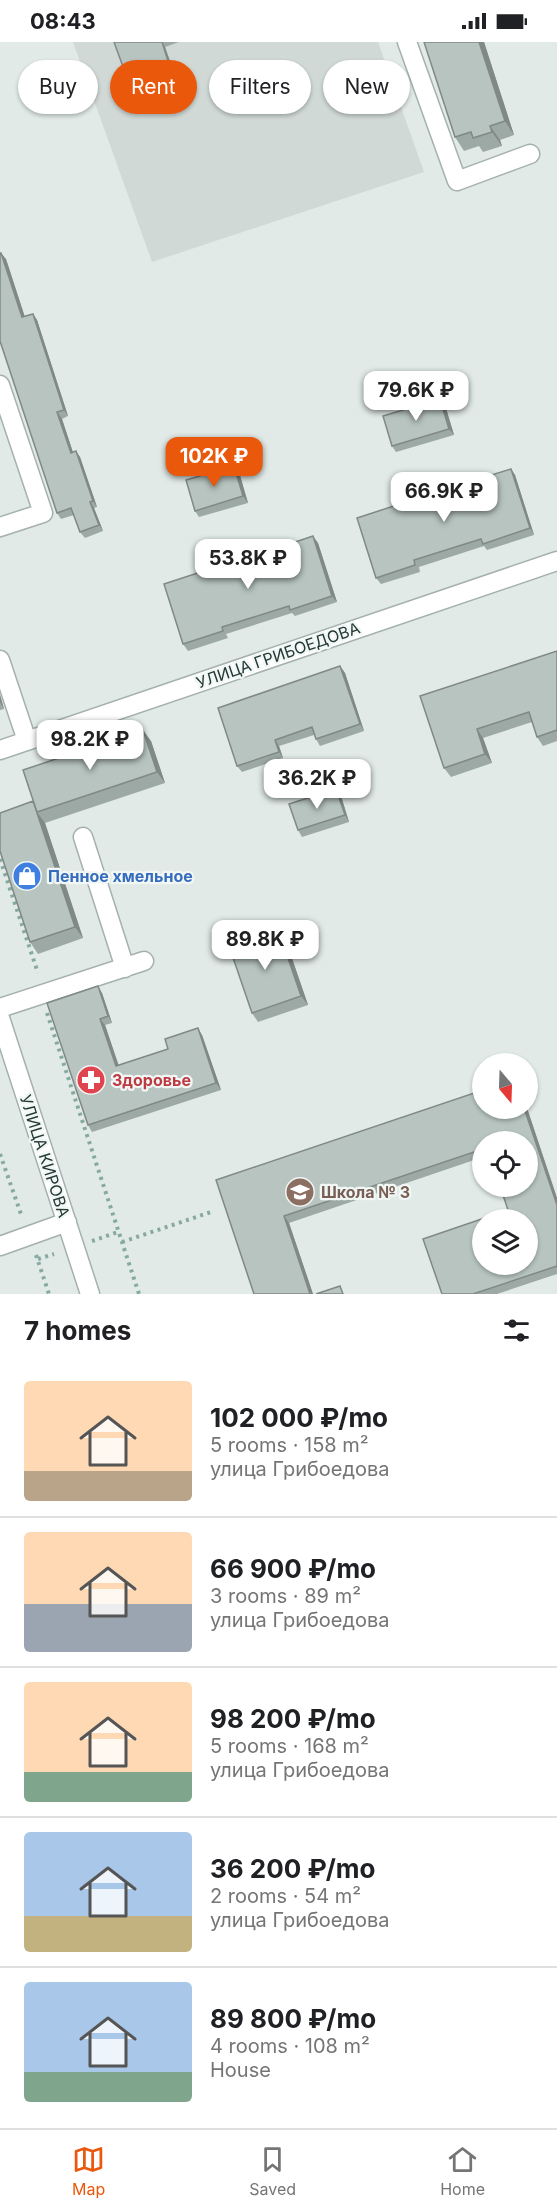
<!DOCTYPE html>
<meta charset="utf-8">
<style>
:root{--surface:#fff;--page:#f2f2f2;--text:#202124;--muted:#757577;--line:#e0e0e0;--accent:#ea580c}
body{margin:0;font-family:Inter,sans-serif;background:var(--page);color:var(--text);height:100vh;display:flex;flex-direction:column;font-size:22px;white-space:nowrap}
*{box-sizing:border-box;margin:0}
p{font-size:20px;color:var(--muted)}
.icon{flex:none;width:33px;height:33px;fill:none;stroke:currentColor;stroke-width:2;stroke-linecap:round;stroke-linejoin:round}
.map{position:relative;height:1252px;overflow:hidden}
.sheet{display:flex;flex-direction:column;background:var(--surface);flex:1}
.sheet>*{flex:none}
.guide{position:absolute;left:18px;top:18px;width:522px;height:54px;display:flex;gap:12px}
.needle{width:39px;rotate:161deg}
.buttons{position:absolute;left:472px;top:1011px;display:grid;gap:12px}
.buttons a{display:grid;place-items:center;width:66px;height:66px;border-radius:50%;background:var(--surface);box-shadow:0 2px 4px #0004;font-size:30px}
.price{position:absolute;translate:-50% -51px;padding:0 14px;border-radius:12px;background:#fff;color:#222;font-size:20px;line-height:39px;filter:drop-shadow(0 2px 3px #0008)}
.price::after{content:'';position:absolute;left:50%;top:36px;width:18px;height:14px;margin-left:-9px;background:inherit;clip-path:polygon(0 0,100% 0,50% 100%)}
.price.current{background:var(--accent);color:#fff}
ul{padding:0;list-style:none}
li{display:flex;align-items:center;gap:18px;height:150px;padding:0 24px}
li+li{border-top:2px solid var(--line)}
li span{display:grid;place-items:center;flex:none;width:168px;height:120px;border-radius:6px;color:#555}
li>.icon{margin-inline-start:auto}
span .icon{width:72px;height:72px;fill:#fffc;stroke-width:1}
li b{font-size:26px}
h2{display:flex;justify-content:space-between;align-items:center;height:72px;padding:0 24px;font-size:26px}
.pill{padding:0 21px;border-radius:27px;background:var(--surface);box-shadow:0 2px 4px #0004;font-size:21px;line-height:54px}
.pill.current{background:var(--accent);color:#fff}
.status{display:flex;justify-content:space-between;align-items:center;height:42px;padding:0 30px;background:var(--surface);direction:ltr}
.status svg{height:16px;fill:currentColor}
.tab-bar{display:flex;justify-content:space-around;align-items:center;height:84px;border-top:2px solid var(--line);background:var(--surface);font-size:16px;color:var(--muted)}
.tab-bar a{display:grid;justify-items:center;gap:3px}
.tab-bar .current{color:var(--accent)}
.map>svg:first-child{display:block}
.built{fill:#d0d9d6}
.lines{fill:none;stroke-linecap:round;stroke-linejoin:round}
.minor-casing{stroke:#a5b1ae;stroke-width:21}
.path{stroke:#86aaa2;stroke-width:4;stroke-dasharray:3 4.5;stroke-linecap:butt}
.minor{stroke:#fff;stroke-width:18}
.wall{fill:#9da9a5}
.shaded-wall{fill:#808986}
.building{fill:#b7c4c0;stroke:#808986;stroke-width:1.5;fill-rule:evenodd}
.labels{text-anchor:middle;stroke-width:4.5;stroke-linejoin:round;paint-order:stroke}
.street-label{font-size:16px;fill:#243835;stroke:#f1f7f5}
.shop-label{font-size:16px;font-weight:bold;fill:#366cbe;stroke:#f1f7f5;text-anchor:start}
.health-label{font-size:16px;font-weight:bold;fill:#be3a42;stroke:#f1f7f5;text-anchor:start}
.education-label{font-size:16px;font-weight:bold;fill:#785e54;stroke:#f1f7f5;text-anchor:start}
</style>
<div class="status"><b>08:43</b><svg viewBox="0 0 49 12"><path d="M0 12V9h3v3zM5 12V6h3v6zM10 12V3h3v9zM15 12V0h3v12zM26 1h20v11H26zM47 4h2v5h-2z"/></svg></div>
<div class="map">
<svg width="557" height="1252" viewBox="0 0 557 1252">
<rect width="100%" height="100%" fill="#e1eae7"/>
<path class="built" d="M 73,0 L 378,0 L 424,130 L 152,220 Z"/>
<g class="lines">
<g class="minor-casing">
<path id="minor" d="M 407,0 L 457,139 L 530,112
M 0,343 L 43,471 L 0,485
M 0,618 L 27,699
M 0,708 L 557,519
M 83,795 L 125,926
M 0,966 L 144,919
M 0,976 L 90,1252
M 0,1204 L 67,1180"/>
</g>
<path class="path" d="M 0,817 L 38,931
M 47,971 L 139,1252
M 0,1112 L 22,1175
M 92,1199 L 118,1190
M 122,1200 L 211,1170
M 36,1213 L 49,1252
M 38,1217 L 54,1212"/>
<use href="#minor" class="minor"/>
</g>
<path class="wall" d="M 114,0 L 179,0 L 165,5 L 172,25 L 130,39 L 126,33 Z
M 424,0 L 484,0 L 514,93 L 500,98 L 502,104 L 483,110 L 479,104 L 464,109 L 455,95 Z
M 6,217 L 25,275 L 33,272 L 37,278 L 68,374 L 62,377 L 73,410 L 80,415 L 97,465 L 94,466 L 103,489 L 85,496 L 80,490 L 74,473 L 61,477 L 57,471 Z
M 440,357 L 445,363 L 454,393 L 396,410 L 392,404 Z
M 234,424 L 239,430 L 248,461 L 199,475 L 195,469 Z
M 511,427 L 515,433 L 534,493 L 487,508 L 484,504 L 419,525 L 420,530 L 381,542 L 376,536 L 455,451 Z
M 318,501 L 337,560 L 295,574 L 292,571 L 226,592 L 228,596 L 188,609 L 183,602 L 213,526 L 217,532 Z
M 557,609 L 557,699 L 543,704 L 537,695 L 532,680 L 483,696 L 492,721 L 451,735 L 444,726 L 420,654 Z
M 340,624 L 345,631 L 364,689 L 320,704 L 316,697 L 314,693 L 279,704 L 283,716 L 242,730 L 237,724 Z
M 0,653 L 4,667 L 0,668 Z
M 151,699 L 165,741 L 45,781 L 83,896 L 38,912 L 30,900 L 33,759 Z
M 341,754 L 349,780 L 302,795 L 298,788 Z
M 278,887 L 285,896 L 308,963 L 258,980 L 252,971 Z
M 102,951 L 112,981 L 105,983 L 118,1023 L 168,1007 L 202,993 L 221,1048 L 92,1090 L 88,1083 Z
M 483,1066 L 527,1066 L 557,1156 L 557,1232 L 497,1252 L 442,1252 L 508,1168 L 528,1144 L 483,1100 L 483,1115 L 289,1181 L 313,1252 L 254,1252 L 216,1138 Z"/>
<path class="shaded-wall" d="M 162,0 L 165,5 L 172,25 L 168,19 Z
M 479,0 L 484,0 L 514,93 L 505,79 Z
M 490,84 L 500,98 L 502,104 L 492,90 Z
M 1,211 L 6,217 L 27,282 L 22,275 Z
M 33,272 L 37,278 L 68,374 L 64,368 Z
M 440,357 L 445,363 L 454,393 L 449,387 Z
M 57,370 L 62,377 L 75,417 L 71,411 Z
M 76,409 L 80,415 L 97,465 L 93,459 Z
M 234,424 L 239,430 L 248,461 L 243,454 Z
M 511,427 L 515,433 L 534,493 L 530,486 Z
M 90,460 L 94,466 L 103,489 L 99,483 Z
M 313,494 L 318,501 L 337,560 L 332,554 Z
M 340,624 L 345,631 L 364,689 L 360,682 Z
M 0,653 L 4,667 L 0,660 Z
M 477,687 L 483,696 L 492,721 L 485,712 Z
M 143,688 L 151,699 L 165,741 L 157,730 Z
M 275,698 L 279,704 L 283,716 L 279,710 Z
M 336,747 L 341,754 L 349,780 L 345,773 Z
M 37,770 L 45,781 L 83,896 L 75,885 Z
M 278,887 L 285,896 L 308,963 L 301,954 Z
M 98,944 L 102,951 L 112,981 L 108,974 Z
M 100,977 L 105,983 L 121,1030 L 116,1024 Z
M 198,986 L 202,993 L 221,1048 L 216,1041 Z
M 524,1066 L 527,1066 L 557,1156 L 557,1163 Z
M 284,1174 L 289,1181 L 313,1252 L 310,1252 Z"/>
<path class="building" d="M 114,0 L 162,0 L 168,19 L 126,33 Z
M 424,0 L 479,0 L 505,79 L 490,84 L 492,90 L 473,96 L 471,90 L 455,95 Z
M 0,211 L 1,211 L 22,275 L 33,272 L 64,368 L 57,370 L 71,411 L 76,409 L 93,459 L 90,460 L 99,483 L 80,490 L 71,466 L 57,471 L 0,299 Z
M 440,357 L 449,387 L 392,404 L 383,374 Z
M 234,424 L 243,454 L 195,469 L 186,438 Z
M 511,427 L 530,486 L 483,502 L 481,497 L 414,518 L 415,523 L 376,536 L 357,476 L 406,460 L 408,466 L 455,451 L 453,445 Z
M 313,494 L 332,554 L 290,568 L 289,564 L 222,585 L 223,589 L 183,602 L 164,542 L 213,526 L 215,533 L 262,518 L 260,512 Z
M 557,609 L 557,688 L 537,695 L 529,670 L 477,687 L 485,712 L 444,726 L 420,654 Z
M 340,624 L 360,682 L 316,697 L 312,685 L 275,698 L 279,710 L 237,724 L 218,666 Z
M 143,688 L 157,730 L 37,770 L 23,728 Z
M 336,747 L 345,773 L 298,788 L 289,762 Z
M 33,759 L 75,885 L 30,900 L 0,809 L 0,771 Z
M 278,887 L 301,954 L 252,971 L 229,904 Z
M 98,944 L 108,974 L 100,977 L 116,1024 L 168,1007 L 165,997 L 198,986 L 216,1041 L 88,1083 L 47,961 Z
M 483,1048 L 483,1066 L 524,1066 L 557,1163 L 557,1224 L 473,1252 L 442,1252 L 423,1197 L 508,1168 L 500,1144 L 528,1144 L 528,1100 L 483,1100 L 483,1107 L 284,1174 L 310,1252 L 254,1252 L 216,1138 ZM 483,1178 L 528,1178 L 528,1222 L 483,1222 Z
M 340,1244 L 343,1252 L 316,1252 Z"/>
<defs>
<g id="shop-disc" transform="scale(1.5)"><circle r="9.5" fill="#3f7fe0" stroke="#f1f7f5"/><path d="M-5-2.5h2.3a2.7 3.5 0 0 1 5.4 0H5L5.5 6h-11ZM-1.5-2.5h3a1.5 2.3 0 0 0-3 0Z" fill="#fff"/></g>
<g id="pharmacy-disc" transform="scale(1.5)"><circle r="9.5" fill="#e0444e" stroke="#f1f7f5"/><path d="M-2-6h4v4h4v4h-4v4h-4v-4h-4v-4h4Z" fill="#fff"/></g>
<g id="school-disc" transform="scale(1.5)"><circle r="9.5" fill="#8d6e63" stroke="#f1f7f5"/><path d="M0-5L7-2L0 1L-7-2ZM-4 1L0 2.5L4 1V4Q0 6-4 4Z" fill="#fff"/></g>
</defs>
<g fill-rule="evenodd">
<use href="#shop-disc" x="27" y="834"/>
<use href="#pharmacy-disc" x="91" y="1038"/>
<use href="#school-disc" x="300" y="1150"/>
</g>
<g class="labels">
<g class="street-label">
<text transform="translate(278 613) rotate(-19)" y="6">УЛИЦА ГРИБОЕДОВА</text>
<text transform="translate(45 1114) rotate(72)" y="6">УЛИЦА КИРОВА</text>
</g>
<g class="shop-label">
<text x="48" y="840">Пенное хмельное</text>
</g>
<g class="health-label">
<text x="112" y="1044">Здоровье</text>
</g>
<g class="education-label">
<text x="321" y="1156">Школа № 3</text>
</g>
</g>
</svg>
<div class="buttons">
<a><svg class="needle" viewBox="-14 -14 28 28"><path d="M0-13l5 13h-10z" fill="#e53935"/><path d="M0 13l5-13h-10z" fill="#757577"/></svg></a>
<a><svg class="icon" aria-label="locate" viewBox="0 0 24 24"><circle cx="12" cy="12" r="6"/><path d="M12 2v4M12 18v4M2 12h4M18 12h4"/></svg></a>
<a><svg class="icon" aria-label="layers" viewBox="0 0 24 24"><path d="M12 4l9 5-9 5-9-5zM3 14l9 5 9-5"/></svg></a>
</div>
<b class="price" style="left:416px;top:380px">79.6K ₽</b>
<b class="price current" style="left:214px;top:446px">102K ₽</b>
<b class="price" style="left:444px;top:481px">66.9K ₽</b>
<b class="price" style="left:248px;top:548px">53.8K ₽</b>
<b class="price" style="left:90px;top:729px">98.2K ₽</b>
<b class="price" style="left:317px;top:768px">36.2K ₽</b>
<b class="price" style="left:265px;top:929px">89.8K ₽</b>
<div class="guide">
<a class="pill">Buy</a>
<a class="pill current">Rent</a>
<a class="pill">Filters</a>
<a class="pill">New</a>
</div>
</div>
<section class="sheet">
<h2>7 homes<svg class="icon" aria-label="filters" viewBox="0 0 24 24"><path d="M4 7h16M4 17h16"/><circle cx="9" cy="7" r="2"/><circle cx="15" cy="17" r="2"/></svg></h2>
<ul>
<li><span style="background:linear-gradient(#ffd9b3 75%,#b9a48a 0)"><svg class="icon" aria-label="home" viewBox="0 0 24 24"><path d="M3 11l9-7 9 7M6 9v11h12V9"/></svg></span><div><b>102 000 ₽/mo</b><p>5 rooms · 158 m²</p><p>улица Грибоедова</p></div></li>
<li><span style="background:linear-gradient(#ffd9b3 60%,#9aa5b1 0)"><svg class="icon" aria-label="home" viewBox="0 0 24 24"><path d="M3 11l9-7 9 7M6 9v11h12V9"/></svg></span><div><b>66 900 ₽/mo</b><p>3 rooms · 89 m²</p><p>улица Грибоедова</p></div></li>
<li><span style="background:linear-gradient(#ffd9b3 75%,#7fa58c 0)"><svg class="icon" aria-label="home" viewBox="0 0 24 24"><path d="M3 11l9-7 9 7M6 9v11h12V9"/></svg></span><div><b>98 200 ₽/mo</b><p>5 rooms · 168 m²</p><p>улица Грибоедова</p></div></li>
<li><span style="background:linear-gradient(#a9c7e8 70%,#c2b280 0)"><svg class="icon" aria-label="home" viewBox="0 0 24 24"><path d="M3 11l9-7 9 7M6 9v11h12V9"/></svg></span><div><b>36 200 ₽/mo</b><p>2 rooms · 54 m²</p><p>улица Грибоедова</p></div></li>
<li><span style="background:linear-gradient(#a9c7e8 75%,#7fa58c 0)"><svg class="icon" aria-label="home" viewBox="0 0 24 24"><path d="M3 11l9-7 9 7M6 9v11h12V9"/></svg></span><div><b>89 800 ₽/mo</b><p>4 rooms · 108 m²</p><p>House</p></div></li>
</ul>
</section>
<nav class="tab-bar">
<a class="current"><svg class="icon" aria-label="map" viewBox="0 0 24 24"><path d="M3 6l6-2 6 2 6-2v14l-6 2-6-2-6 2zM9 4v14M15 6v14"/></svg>Map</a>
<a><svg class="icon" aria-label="saved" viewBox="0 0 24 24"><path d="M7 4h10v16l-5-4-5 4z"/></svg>Saved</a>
<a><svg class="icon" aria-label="home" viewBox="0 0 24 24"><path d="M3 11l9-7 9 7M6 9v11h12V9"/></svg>Home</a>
</nav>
